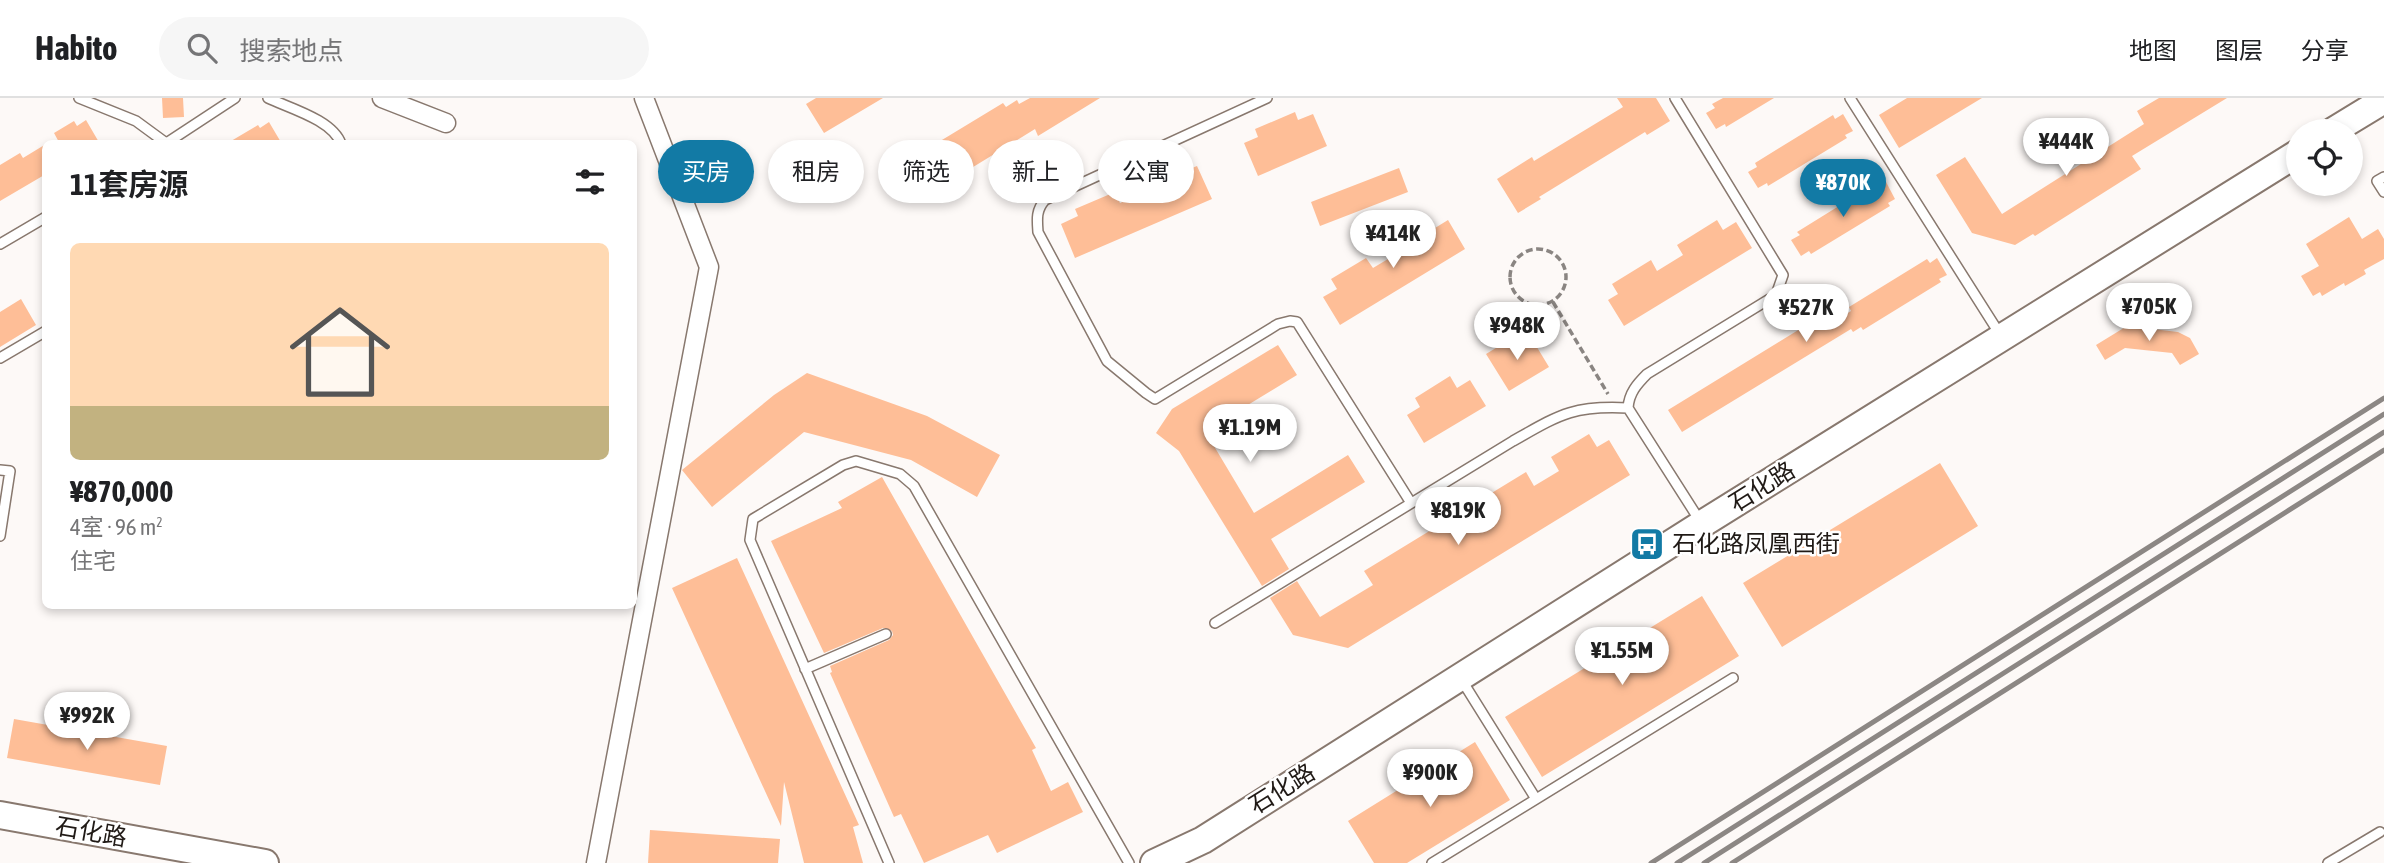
<!DOCTYPE html>
<html lang="zh">
<meta charset="utf-8">
<style>
:root{--surface:#fff;--page:#f6f6f6;--text:#202124;--muted:#757577;--line:#e0e0e0;--accent:#127aa5}
body{margin:0;font-family:"Asap Condensed","Noto Sans SC",sans-serif;background:var(--page);color:var(--text);height:100vh;display:flex;flex-direction:column;font-size:26px;white-space:nowrap}
*{box-sizing:border-box;margin:0}
p{font-size:23px;color:var(--muted)}
.icon{flex:none;width:38px;height:38px;fill:none;stroke:currentColor;stroke-width:2;stroke-linecap:round;stroke-linejoin:round}
.map{position:relative;flex:1;overflow:hidden}
.details{position:absolute;left:42px;top:42px;width:595px;height:469px;display:flex;flex-direction:column;background:var(--surface);border-radius:10px;box-shadow:0 4px 10px #0003}
.details>*{flex:none}
.guide{position:absolute;left:658px;top:42px;width:665px;height:63px;display:flex;gap:14px}
.tools{position:absolute;left:2286px;top:21px;display:grid;gap:14px}
.tools a{display:grid;place-items:center;width:77px;height:77px;border-radius:50%;background:var(--surface);box-shadow:0 4px 10px #0003;font-size:35px}
.price{position:absolute;translate:-50% -60px;padding:0 16px;border-radius:24px;background:#fff;color:#222;font-size:23px;line-height:46px;filter:drop-shadow(0 2px 4px #0008)}
.price::after{content:'';position:absolute;left:50%;top:42px;width:21px;height:16px;margin-left:-10px;background:inherit;clip-path:polygon(0 0,100% 0,50% 100%)}
.price.on{background:var(--accent);color:#fff}
ul{padding:0;list-style:none}
li{display:grid;align-content:center;gap:14px;height:371px;padding:0 28px}
li+li{border-top:2px solid var(--line)}
li span{display:grid;place-items:center;height:217px;border-radius:10px;color:#555}
li>.icon{margin-inline-start:auto}
span .icon{width:126px;height:126px;fill:#fffc;stroke-width:1}
li b{font-size:30px}
h2{display:flex;justify-content:space-between;align-items:center;height:84px;padding:0 28px;font-size:30px}
.pill{padding:0 24px;border-radius:32px;background:var(--surface);box-shadow:0 4px 10px #0003;font-size:24px;line-height:63px}
.pill.on{background:var(--accent);color:#fff}
header{display:flex;align-items:center;gap:42px;box-sizing:border-box;height:98px;padding:0 35px;background:var(--surface);border-bottom:2px solid var(--line)}
header strong{font-size:33px}
nav{display:flex;gap:38px;margin-inline-start:auto;font-size:24px}
.search{width:490px;height:63px;background:var(--page);display:flex;align-items:center;gap:18px;box-sizing:border-box;padding:0 24px;border-radius:38px;color:var(--muted);font-size:26px}
.map>svg:first-child{display:block}
.building{fill:#febe97}
.lines{fill:none;stroke-linecap:round;stroke-linejoin:round}
.lane-casing{stroke:#88786e;stroke-width:12}
.street-casing{stroke:#88786e;stroke-width:21}
.secondary-casing{stroke:#88786e;stroke-width:30}
.path{stroke:#8a8582;stroke-width:3.5;stroke-dasharray:7 3.5;stroke-linecap:butt}
.lane{stroke:#fff;stroke-width:9}
.street{stroke:#fff;stroke-width:18}
.secondary{stroke:#fff;stroke-width:26}
.rail{stroke:#8c8784;stroke-width:5}
.labels{text-anchor:middle;stroke-width:5;stroke-linejoin:round;paint-order:stroke}
.street-label{font-size:24px;fill:#201a16;stroke:#fff}
.poi-label{font-size:24px;fill:#201a16;stroke:#fff;text-anchor:start}
</style>
<header>
<strong>Habito</strong>
<div class="search"><svg class="icon" aria-label="search" viewBox="0 0 24 24"><circle cx="10" cy="10" r="6"/><path d="M15 15l6 6"/></svg>搜索地点</div>
<nav><a>地图</a><a>图层</a><a>分享</a></nav>
</header>
<div class="map">
<svg width="2384" height="765" viewBox="0 0 2384 765">
<rect width="100%" height="100%" fill="#fdf9f7"/>
<path class="building" d="M 162,0 L 183,0 L 184,19 L 163,20 Z
M 816,0 L 883,0 L 824,35 L 806,6 Z
M 1030,0 L 1100,0 L 1038,38 L 1035,31 L 947,85 L 929,55 L 939,49 L 937,45 L 1003,5 L 1006,9 L 1017,2 L 1019,6 Z
M 1617,0 L 1656,0 L 1670,23 L 1647,37 L 1645,34 L 1539,99 L 1541,101 L 1518,115 L 1497,81 L 1532,59 L 1534,63 L 1623,9 Z
M 1723,0 L 1774,0 L 1726,29 L 1725,26 L 1716,31 L 1706,15 L 1715,10 L 1712,6 Z
M 1907,0 L 1982,0 L 1899,50 L 1879,17 Z
M 2159,0 L 2227,0 L 2132,58 L 2141,71 L 2035,138 L 2033,136 L 2015,147 L 1972,135 L 1936,77 L 1965,59 L 2002,116 L 2144,26 L 2137,13 Z
M 1295,14 L 1298,22 L 1313,16 L 1327,48 L 1258,78 L 1244,45 L 1258,39 L 1255,31 Z
M 1843,16 L 1853,33 L 1845,37 L 1847,40 L 1768,88 L 1767,85 L 1758,90 L 1748,74 L 1757,69 L 1755,65 L 1833,17 L 1835,21 Z
M 86,22 L 100,46 L 60,46 L 54,35 L 74,23 L 77,28 Z
M 269,24 L 282,46 L 226,46 L 258,27 L 260,30 Z
M 46,46 L 46,76 L 0,103 L 0,67 L 20,55 L 23,60 Z
M 1184,64 L 1187,72 L 1197,68 L 1212,101 L 1075,160 L 1061,126 L 1078,118 L 1075,111 L 1115,94 L 1120,105 L 1148,93 L 1143,81 Z
M 1399,70 L 1408,94 L 1320,128 L 1311,104 Z
M 1886,84 L 1895,101 L 1888,105 L 1890,108 L 1811,156 L 1809,153 L 1801,158 L 1791,142 L 1800,137 L 1797,134 L 1876,85 L 1878,89 Z
M 2349,119 L 2362,141 L 2378,131 L 2384,141 L 2384,161 L 2364,172 L 2366,176 L 2345,188 L 2344,185 L 2322,198 L 2320,194 L 2313,198 L 2301,178 L 2319,168 L 2306,146 Z
M 1430,121 L 1435,130 L 1448,122 L 1465,151 L 1340,227 L 1323,199 L 1337,191 L 1331,181 L 1366,160 L 1373,170 L 1403,152 L 1397,141 Z
M 1717,122 L 1723,132 L 1736,124 L 1752,150 L 1624,228 L 1608,202 L 1618,196 L 1612,186 L 1651,162 L 1657,173 L 1683,157 L 1677,147 Z
M 1937,160 L 1947,177 L 1939,181 L 1941,184 L 1863,232 L 1861,229 L 1853,234 L 1851,231 L 1682,334 L 1668,312 L 1813,223 L 1819,232 L 1851,213 L 1849,209 L 1927,161 L 1930,165 Z
M 21,201 L 36,227 L 0,249 L 0,214 Z
M 2127,228 L 2178,234 L 2190,240 L 2199,256 L 2180,267 L 2172,255 L 2125,250 L 2105,262 L 2096,247 Z
M 1514,239 L 1519,248 L 1532,241 L 1549,269 L 1509,293 L 1486,256 Z
M 1278,247 L 1297,277 L 1205,333 L 1254,415 L 1348,357 L 1365,384 L 1271,441 L 1289,471 L 1262,488 L 1179,353 L 1156,335 L 1172,311 Z
M 807,275 L 927,318 L 1000,357 L 977,399 L 911,362 L 804,334 L 712,409 L 682,372 L 774,297 Z
M 1450,278 L 1457,290 L 1470,282 L 1486,308 L 1424,345 L 1407,317 L 1420,309 L 1415,300 Z
M 1589,336 L 1597,349 L 1609,342 L 1630,377 L 1348,550 L 1293,537 L 1270,500 L 1297,483 L 1320,519 L 1373,487 L 1364,473 L 1526,374 L 1534,388 L 1559,373 L 1551,359 Z
M 1940,365 L 1978,428 L 1782,549 L 1743,485 Z
M 882,379 L 1036,650 L 1032,652 L 1051,693 L 1068,684 L 1083,714 L 997,755 L 988,737 L 924,765 L 901,716 L 894,719 L 830,575 L 832,574 L 830,568 L 889,542 L 893,537 L 892,533 L 883,530 L 824,555 L 771,443 L 842,410 L 838,404 Z
M 737,460 L 859,727 L 853,729 L 863,765 L 804,765 L 784,684 L 781,728 L 672,490 Z
M 1702,498 L 1739,558 L 1542,679 L 1505,619 Z
M 14,621 L 167,648 L 160,687 L 7,660 Z
M 1475,644 L 1510,702 L 1407,765 L 1374,765 L 1348,723 Z
M 650,732 L 780,741 L 778,765 L 648,765 Z"/>
<g class="lines">
<g class="lane-casing">
<path id="lane" d="M 79,0 L 136,23 L 166,45
M 268,0 C 289,10 333,22 341,46
M 1267,0 L 1045,102 C 1036,112 1037,121 1038,134 L 1107,263 L 1146,295 L 1155,301 L 1278,226 L 1290,223 L 1297,224 L 1411,405
M 1675,0 L 1783,177 L 1776,197 L 1647,276 C 1637,286 1629,295 1628,310 L 1700,423
M 1850,0 L 2001,238
M 165,46 L 235,0
M 2384,79 L 2377,83 L 2384,94
M 0,146 L 46,119
M 0,260 L 46,233
M 0,372 L 10,373 L 0,438
M 1215,525 L 1513,343 C 1559,317 1573,307 1628,310
M 805,571 L 886,536
M 1461,581 L 1536,701
M 889,765 L 750,442 L 753,421 L 843,367 L 856,363 L 900,376 L 914,388 L 1129,765
M 1432,765 L 1733,580
M 2328,765 L 2380,734"/>
</g>
<g class="street-casing">
<path id="street" d="M 382,0 L 446,25
M 596,765 L 709,169 L 644,0"/>
</g>
<g class="secondary-casing">
<path id="secondary" d="M 2333,33 L 2384,2
M 0,717 L 265,765
M 1154,765 L 1203,742 L 1702,426 L 2298,55"/>
</g>
<path class="path" d="M1510 179a28 28 0 1 1 56 0a28 28 0 1 1-56 0Z
M 1553,204 L 1608,296"/>
<use href="#lane" class="lane"/>
<use href="#street" class="street"/>
<use href="#secondary" class="secondary"/>
<path class="rail" d="M 1651,765 L 2384,300
M 1677,765 L 2384,316
M 1704,765 L 2384,334
M 1732,765 L 2384,352"/>
</g>
<defs>
<g id="bus-square" transform="scale(1.75)"><rect x="-9" y="-9" width="18" height="18" rx="4" fill="#127aa5" stroke="#fff"/><path d="M-5-6H5V4H4V6H2V4H-2V6H-4V4H-5ZM-3.5-4V0h7V-4ZM-3.5 1.2v1.5H-2V1.2ZM2 1.2v1.5H3.5V1.2Z" fill="#fff"/></g>
</defs>
<g fill-rule="evenodd">
<use href="#bus-square" x="1647" y="446"/>
</g>
<g class="labels">
<g class="street-label">
<text transform="translate(1762 389) rotate(-32)" y="8">石化路</text>
<text transform="translate(1282 691) rotate(-32)" y="8">石化路</text>
<text transform="translate(91 734) rotate(10)" y="8">石化路</text>
</g>
<g class="poi-label">
<text x="1672" y="454">石化路凤凰西街</text>
</g>
</g>
</svg>
<div class="tools">
<a><svg class="icon" aria-label="locate" viewBox="0 0 24 24"><circle cx="12" cy="12" r="6"/><path d="M12 2v4M12 18v4M2 12h4M18 12h4"/></svg></a>
</div>
<b class="price" style="left:2066px;top:80px">¥444K</b>
<b class="price on" style="left:1843px;top:121px">¥870K</b>
<b class="price" style="left:1393px;top:172px">¥414K</b>
<b class="price" style="left:2149px;top:245px">¥705K</b>
<b class="price" style="left:1806px;top:246px">¥527K</b>
<b class="price" style="left:1517px;top:264px">¥948K</b>
<b class="price" style="left:1250px;top:366px">¥1.19M</b>
<b class="price" style="left:1458px;top:449px">¥819K</b>
<b class="price" style="left:1622px;top:589px">¥1.55M</b>
<b class="price" style="left:87px;top:654px">¥992K</b>
<b class="price" style="left:1430px;top:711px">¥900K</b>
<div class="guide">
<a class="pill on">买房</a>
<a class="pill">租房</a>
<a class="pill">筛选</a>
<a class="pill">新上</a>
<a class="pill">公寓</a>
</div>
<section class="details">
<h2>11套房源<svg class="icon" aria-label="filters" viewBox="0 0 24 24"><path d="M4 7h16M4 17h16"/><circle cx="9" cy="7" r="2"/><circle cx="15" cy="17" r="2"/></svg></h2>
<ul>
<li><span style="background:linear-gradient(#ffd9b3 75%,#c2b280 0)"><svg class="icon" aria-label="home" viewBox="0 0 24 24"><path d="M3 11l9-7 9 7M6 9v11h12V9"/></svg></span><div><b>¥870,000</b><p>4室 · 96 m²</p><p>住宅</p></div></li>
</ul>
</section>
</div>
